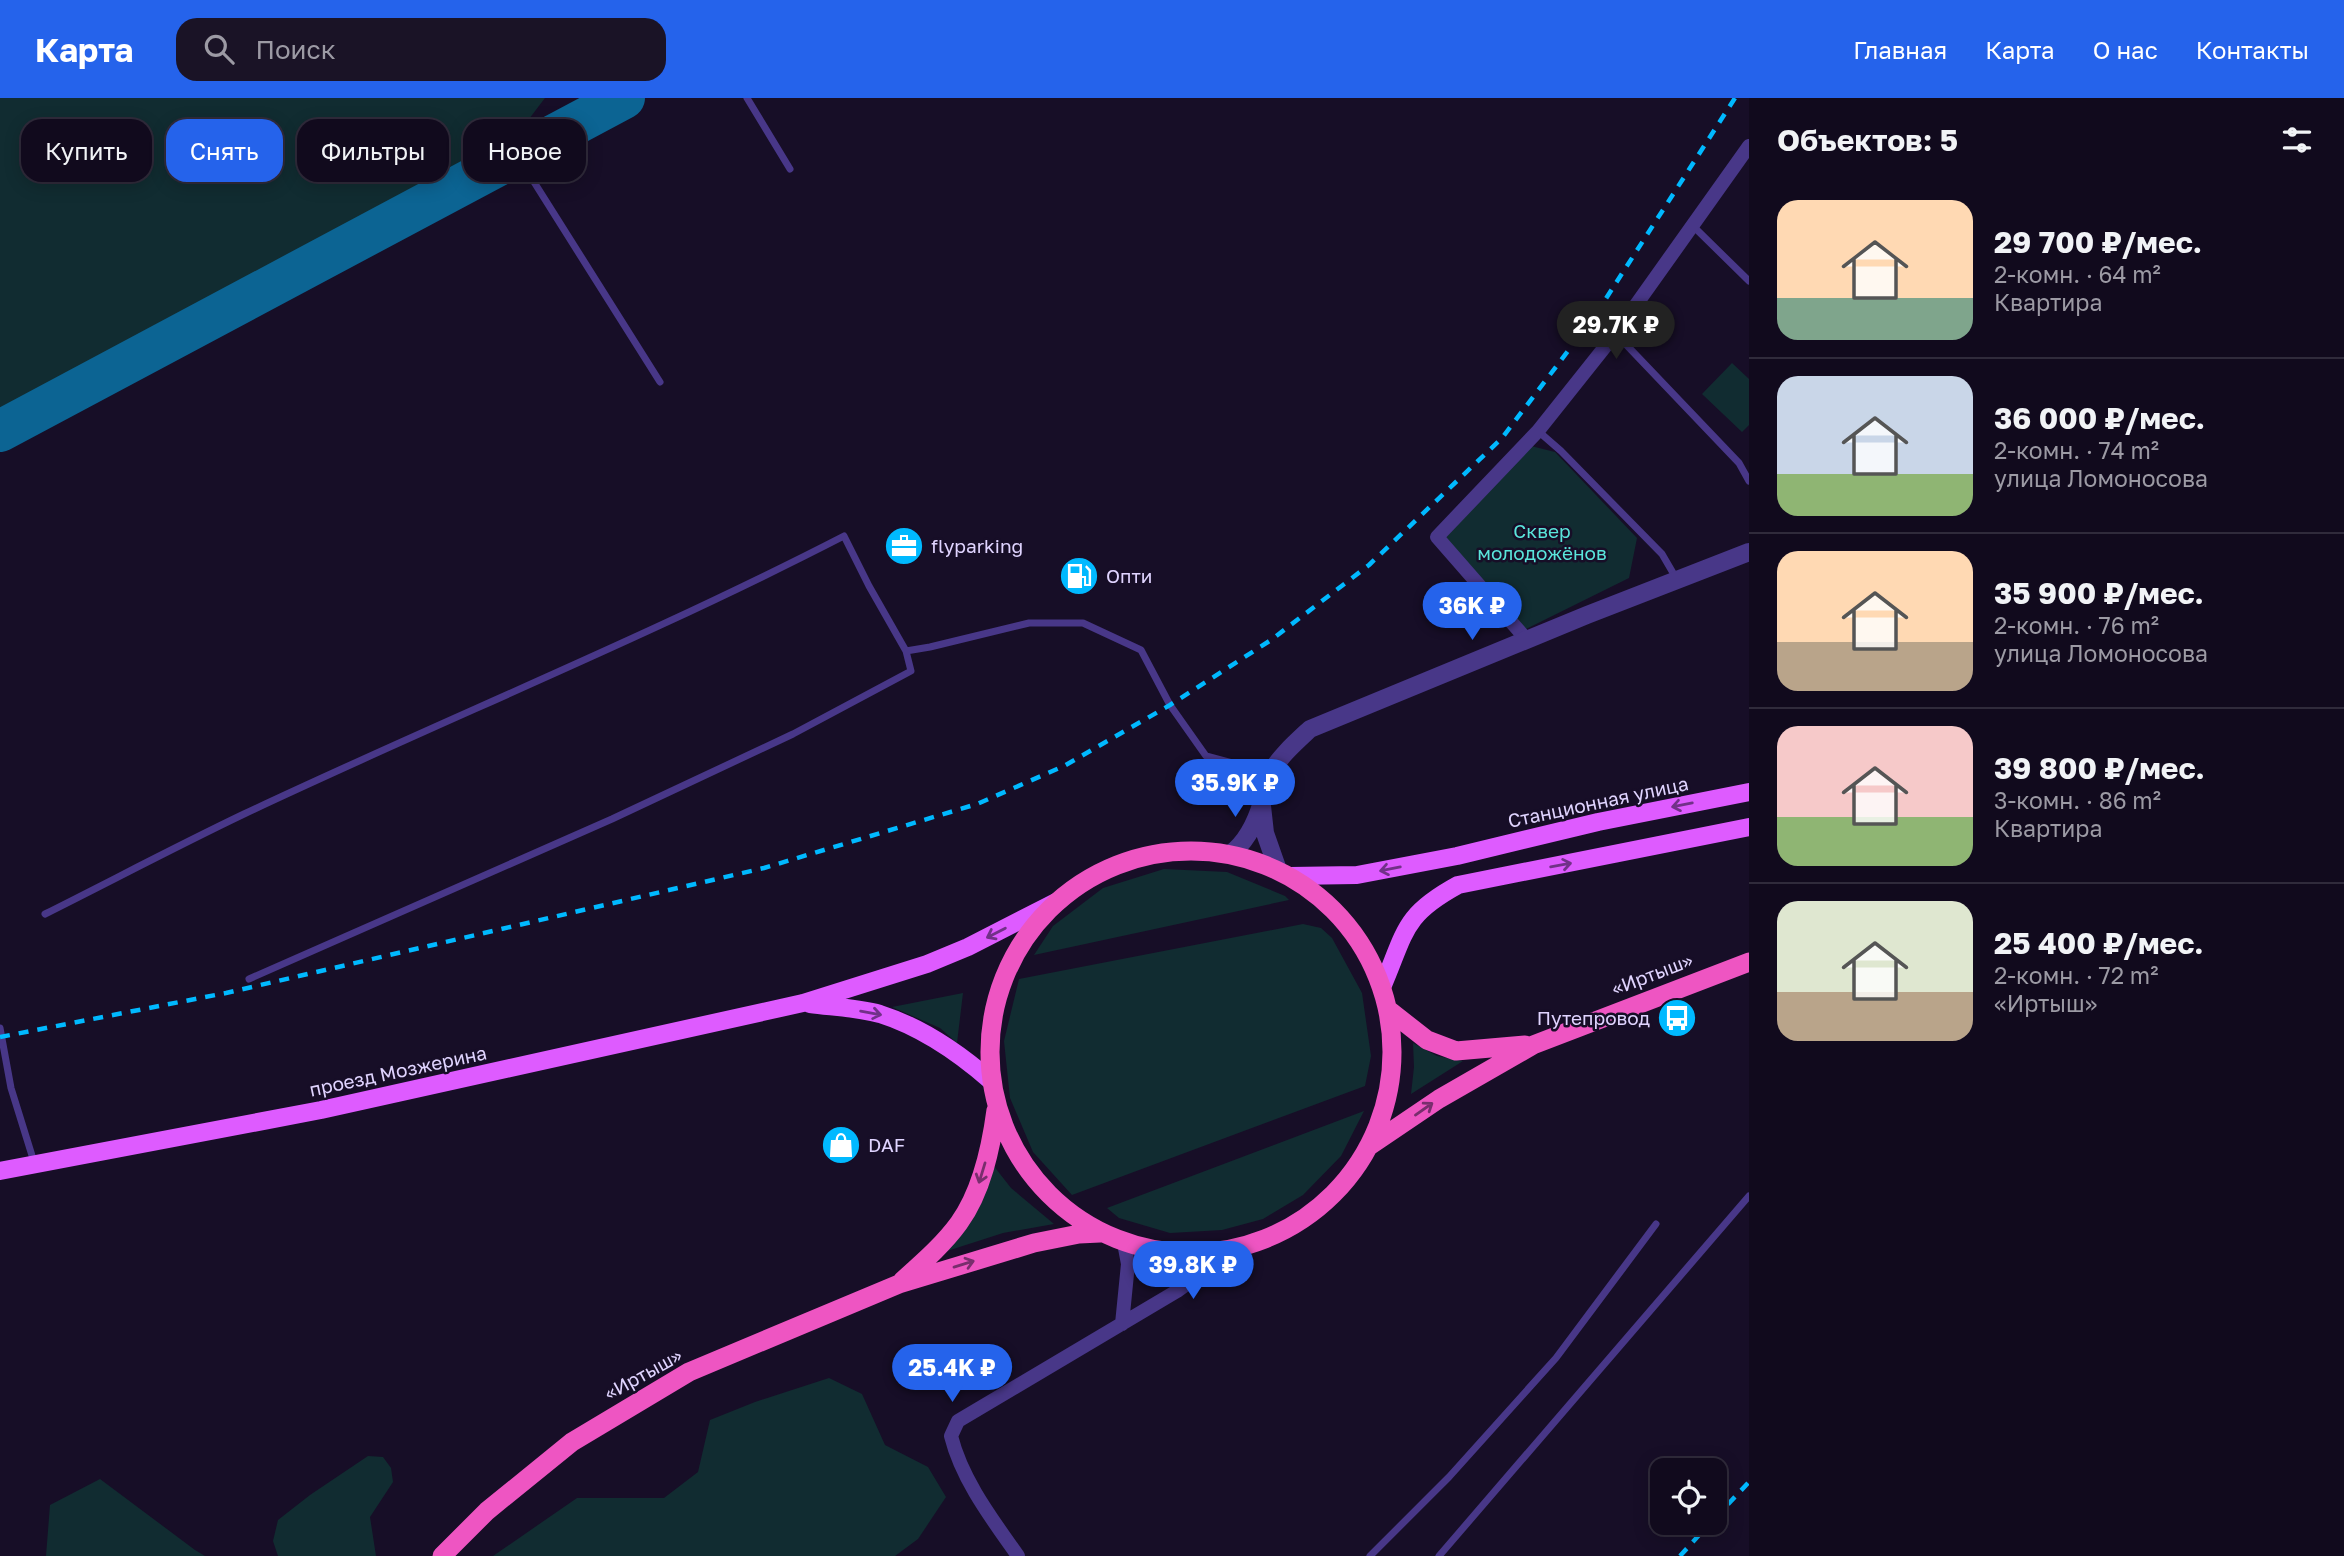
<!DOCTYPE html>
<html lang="ru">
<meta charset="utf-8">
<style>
:root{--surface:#110a1d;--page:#1a1326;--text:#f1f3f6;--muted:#9c9aa4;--line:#302b3b;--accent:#2563eb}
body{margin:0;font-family:"Golos Text",sans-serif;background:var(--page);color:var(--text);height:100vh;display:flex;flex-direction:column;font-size:26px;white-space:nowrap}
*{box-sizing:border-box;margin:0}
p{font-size:23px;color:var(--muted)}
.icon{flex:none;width:38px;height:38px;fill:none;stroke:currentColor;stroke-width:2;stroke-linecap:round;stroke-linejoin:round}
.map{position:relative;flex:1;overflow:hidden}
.panel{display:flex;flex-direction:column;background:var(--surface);width:595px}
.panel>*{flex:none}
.hud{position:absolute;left:21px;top:21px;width:665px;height:63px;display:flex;gap:14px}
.fabs{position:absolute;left:1650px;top:1360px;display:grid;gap:14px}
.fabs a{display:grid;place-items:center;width:77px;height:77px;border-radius:14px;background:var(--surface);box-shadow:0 4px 18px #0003,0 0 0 2px var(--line);font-size:35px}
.price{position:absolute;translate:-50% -60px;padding:0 16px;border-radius:24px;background:var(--accent);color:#fff;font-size:23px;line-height:46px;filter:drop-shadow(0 2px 4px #0008)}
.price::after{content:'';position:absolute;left:50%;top:42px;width:21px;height:16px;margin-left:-10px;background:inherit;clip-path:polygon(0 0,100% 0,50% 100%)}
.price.on{background:#222;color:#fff}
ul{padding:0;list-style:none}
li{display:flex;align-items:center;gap:21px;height:175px;padding:0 28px}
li+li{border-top:2px solid var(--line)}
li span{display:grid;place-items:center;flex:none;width:196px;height:140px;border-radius:21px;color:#555}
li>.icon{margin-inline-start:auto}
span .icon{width:84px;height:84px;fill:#fffc;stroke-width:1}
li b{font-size:30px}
h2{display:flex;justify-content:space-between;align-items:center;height:84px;padding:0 28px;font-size:30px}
.pill{padding:0 24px;border-radius:21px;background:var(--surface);box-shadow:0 4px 18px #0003,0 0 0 2px var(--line);font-size:24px;line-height:63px}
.pill.on{background:var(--accent);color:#fff}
header{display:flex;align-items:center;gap:42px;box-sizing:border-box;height:98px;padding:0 35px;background:var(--accent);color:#fff}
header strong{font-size:33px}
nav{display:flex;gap:38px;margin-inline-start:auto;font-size:24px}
.search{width:490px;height:63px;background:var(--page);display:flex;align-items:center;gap:18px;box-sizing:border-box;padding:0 24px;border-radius:21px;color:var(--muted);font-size:26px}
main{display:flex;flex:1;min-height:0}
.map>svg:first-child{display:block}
.green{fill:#112c31}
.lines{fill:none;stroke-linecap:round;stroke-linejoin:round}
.taxiway{stroke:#0c6493;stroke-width:42}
.service{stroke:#483788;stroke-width:7}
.minor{stroke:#483788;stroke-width:14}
.tertiary{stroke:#483788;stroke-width:18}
.primary{stroke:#de5bff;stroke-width:18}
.trunk{stroke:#ee55c2;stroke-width:19}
.rail{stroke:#00b9ff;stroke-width:4.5;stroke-dasharray:10 9;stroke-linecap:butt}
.oneway{stroke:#713188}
.oneway2{stroke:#782e6d}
.labels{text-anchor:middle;stroke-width:5;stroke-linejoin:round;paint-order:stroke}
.park-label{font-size:19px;fill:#5ae5db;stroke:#170e27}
.poi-label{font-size:19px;fill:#e0d4ff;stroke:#170e27;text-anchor:start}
.street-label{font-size:19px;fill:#e0d4ff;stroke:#170e27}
</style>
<header>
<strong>Карта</strong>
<div class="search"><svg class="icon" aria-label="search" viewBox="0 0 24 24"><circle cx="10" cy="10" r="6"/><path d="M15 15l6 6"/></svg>Поиск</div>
<nav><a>Главная</a><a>Карта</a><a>О нас</a><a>Контакты</a></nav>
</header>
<main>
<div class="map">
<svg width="1749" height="1458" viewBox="0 0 1749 1458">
<rect width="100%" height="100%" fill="#170e27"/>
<path class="green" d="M 0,0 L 545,0 L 513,42 L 0,315 Z
M 1732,265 L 1749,281 L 1749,327 L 1742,334 L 1702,296 Z
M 1531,348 L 1555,354 L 1637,440 L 1629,480 L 1524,532 L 1445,440 Z
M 1164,771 L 1227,774 L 1285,798 L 1289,802 L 1034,857 L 1053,828 L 1103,790 Z
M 1303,826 L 1321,830 L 1332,840 L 1362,895 L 1371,958 L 1365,988 L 1072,1097 L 1033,1054 L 1010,1000 L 1004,943 L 1019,881 Z
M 963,895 L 957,945 L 940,930 L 892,909 Z
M 1413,945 L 1437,958 L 1463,963 L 1411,996 L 1414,969 Z
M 1364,1013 L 1341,1058 L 1303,1097 L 1263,1121 L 1222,1132 L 1170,1135 L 1119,1120 L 1107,1110 Z
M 993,1067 L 1011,1090 L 1054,1126 L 1003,1135 L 944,1154 Z
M 829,1280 L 862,1296 L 885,1347 L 928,1369 L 946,1399 L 918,1441 L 895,1458 L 493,1458 L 577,1400 L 664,1400 L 698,1374 L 710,1322 L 755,1304 Z
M 368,1358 L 383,1359 L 391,1370 L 393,1384 L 370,1419 L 376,1458 L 278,1458 L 273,1443 L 278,1422 L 310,1397 Z
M 100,1381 L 195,1452 L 205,1458 L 46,1458 L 50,1407 Z"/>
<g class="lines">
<path class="taxiway" d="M 0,333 L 624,0"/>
<path class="service" d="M 747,0 L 790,71
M 517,57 L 660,284
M 1693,128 L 1749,183
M 1616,236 L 1739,365 L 1749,383
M 1538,333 L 1561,353 L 1662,456 L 1676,480
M 45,816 C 111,783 177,748 244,716 C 443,622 648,539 844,438 L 869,488 L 906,553 L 930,549 L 1029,525 L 1083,525 L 1141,552 L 1170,607 L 1206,658 L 1247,669 L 1268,678
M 249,881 L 612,721 L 793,636 L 911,573 L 906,553
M 0,930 L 11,990 L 34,1064
M 1370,1458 L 1449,1379 L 1556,1260 L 1656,1126
M 1439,1458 L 1749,1098"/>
<path class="minor" d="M 1527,542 L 1437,439 L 1538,333 L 1616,235 L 1749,48
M 1122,1226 L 1128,1166 L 1124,1145
M 1018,1458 C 992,1421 962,1382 951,1338 L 958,1323 L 1177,1193 L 1203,1174 L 1245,1148"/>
<path class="tertiary" d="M 1262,708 L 1265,735 L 1278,772
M 1230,756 C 1247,744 1256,724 1262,704 C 1265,696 1265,685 1269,677 C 1279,659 1295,645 1310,631 L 1587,517 L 1749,454"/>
<path class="primary" d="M 1290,778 L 1357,777 L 1457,758 L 1598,724 L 1749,694
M 1383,887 C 1406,833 1403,817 1458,787 L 1749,729
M 810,906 C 833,909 858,910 880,916 C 921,929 959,955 991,983
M 0,1073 L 321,1012 L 803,905 L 927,866 L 968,849 L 1056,804"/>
<path class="trunk" d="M990 954a201 201 0 1 1 402 0a201 201 0 1 1-402 0Z
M 1390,913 L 1427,942 L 1456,953 L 1525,947
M 1368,1049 L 1439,1001 L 1533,947 L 1749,864
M 902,1183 C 922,1165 943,1147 959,1125 C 982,1093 991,1050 996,1012
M 442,1458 L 487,1413 L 572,1344 L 689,1274 L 899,1186 L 1034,1145 L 1079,1136 L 1100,1135"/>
<path class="rail" d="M 0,939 L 226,895 L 764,770 L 977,706 L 1064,668 L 1170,607 L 1271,542 L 1369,467 L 1502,340 L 1596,216 L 1735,0
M 1715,1420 L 1749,1384
M 1680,1458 L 1711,1424"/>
</g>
<defs><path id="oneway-shaft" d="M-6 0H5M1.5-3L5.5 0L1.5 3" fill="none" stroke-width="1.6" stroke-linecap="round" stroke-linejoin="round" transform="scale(1.75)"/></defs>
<g class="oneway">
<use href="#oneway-shaft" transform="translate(1682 707) rotate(169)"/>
<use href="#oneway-shaft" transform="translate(1561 767) rotate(-10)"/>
<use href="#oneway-shaft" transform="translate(1390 771) rotate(169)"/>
<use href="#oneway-shaft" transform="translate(996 835) rotate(153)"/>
<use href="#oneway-shaft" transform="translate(871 915) rotate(10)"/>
</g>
<g class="oneway2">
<use href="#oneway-shaft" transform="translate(1424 1011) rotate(-35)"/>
<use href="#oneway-shaft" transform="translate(982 1075) rotate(107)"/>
<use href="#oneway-shaft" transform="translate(964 1166) rotate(-17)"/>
</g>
<defs>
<g id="office-disc" transform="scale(2.0125)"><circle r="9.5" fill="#00b9ff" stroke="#170e27"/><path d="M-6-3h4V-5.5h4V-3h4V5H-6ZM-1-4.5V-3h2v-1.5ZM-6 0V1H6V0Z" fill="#fff"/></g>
<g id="fuel-disc" transform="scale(2.0125)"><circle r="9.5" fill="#00b9ff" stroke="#170e27"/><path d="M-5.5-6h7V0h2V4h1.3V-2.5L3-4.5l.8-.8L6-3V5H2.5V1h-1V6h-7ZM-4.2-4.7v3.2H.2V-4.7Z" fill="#fff"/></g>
<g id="bus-disc" transform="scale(2.0125)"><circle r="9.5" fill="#00b9ff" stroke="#170e27"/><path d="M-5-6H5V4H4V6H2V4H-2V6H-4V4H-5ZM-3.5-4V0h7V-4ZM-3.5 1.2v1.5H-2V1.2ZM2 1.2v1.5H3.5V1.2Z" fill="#fff"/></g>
<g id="shop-disc" transform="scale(2.0125)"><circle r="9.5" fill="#00b9ff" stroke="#170e27"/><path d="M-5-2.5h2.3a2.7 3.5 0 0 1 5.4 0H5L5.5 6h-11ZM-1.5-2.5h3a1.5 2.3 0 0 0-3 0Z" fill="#fff"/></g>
</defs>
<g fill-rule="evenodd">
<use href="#office-disc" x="904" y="448"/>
<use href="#fuel-disc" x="1079" y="478"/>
<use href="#bus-disc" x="1677" y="920"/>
<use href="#shop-disc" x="841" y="1047"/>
</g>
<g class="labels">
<g class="park-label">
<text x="1542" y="440">Сквер<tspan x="1542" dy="22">молодожёнов</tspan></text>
</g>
<g class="poi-label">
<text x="931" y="455">flyparking</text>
<text x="1106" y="485">Опти</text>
<text x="1650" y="927" text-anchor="end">Путепровод</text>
<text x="868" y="1054">DAF</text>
</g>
<g class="street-label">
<text transform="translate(1598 704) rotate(-12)" y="7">Станционная улица</text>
<text transform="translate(1652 876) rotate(-21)" y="7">«Иртыш»</text>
<text transform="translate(398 973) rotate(-12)" y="7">проезд Мозжерина</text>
<text transform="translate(643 1276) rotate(-29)" y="7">«Иртыш»</text>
</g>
</g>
</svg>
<div class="fabs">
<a><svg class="icon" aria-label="locate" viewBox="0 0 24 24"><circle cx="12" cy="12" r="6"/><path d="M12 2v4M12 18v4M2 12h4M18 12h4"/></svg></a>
</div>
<b class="price on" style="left:1616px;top:263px">29.7K ₽</b>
<b class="price" style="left:1472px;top:544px">36K ₽</b>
<b class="price" style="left:1235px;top:721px">35.9K ₽</b>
<b class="price" style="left:1193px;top:1203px">39.8K ₽</b>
<b class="price" style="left:952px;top:1306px">25.4K ₽</b>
<div class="hud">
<a class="pill">Купить</a>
<a class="pill on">Снять</a>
<a class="pill">Фильтры</a>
<a class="pill">Новое</a>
</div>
</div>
<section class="panel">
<h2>Объектов: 5<svg class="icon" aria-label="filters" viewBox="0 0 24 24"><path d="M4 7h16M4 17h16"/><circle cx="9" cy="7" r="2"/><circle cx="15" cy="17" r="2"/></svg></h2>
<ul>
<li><span style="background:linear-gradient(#ffd9b3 70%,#7fa58c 0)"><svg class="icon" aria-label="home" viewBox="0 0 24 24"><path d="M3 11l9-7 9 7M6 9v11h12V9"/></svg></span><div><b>29 700 ₽/мес.</b><p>2-комн. · 64 m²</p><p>Квартира</p></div></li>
<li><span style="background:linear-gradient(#c9d6e8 70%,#8fb573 0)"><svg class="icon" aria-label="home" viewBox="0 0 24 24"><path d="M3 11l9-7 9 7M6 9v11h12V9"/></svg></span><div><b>36 000 ₽/мес.</b><p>2-комн. · 74 m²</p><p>улица Ломоносова</p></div></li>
<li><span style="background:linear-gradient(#ffd9b3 65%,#b9a48a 0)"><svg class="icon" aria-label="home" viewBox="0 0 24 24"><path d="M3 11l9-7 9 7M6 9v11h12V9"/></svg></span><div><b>35 900 ₽/мес.</b><p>2-комн. · 76 m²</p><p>улица Ломоносова</p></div></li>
<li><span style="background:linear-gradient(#f6c9c9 65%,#8fb573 0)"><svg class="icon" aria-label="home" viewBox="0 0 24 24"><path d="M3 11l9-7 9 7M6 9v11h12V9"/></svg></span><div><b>39 800 ₽/мес.</b><p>3-комн. · 86 m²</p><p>Квартира</p></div></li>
<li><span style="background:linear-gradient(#dfe7d0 65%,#b9a48a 0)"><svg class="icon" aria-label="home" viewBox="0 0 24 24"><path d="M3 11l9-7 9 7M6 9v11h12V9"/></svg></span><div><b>25 400 ₽/мес.</b><p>2-комн. · 72 m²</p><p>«Иртыш»</p></div></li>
</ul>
</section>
</main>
